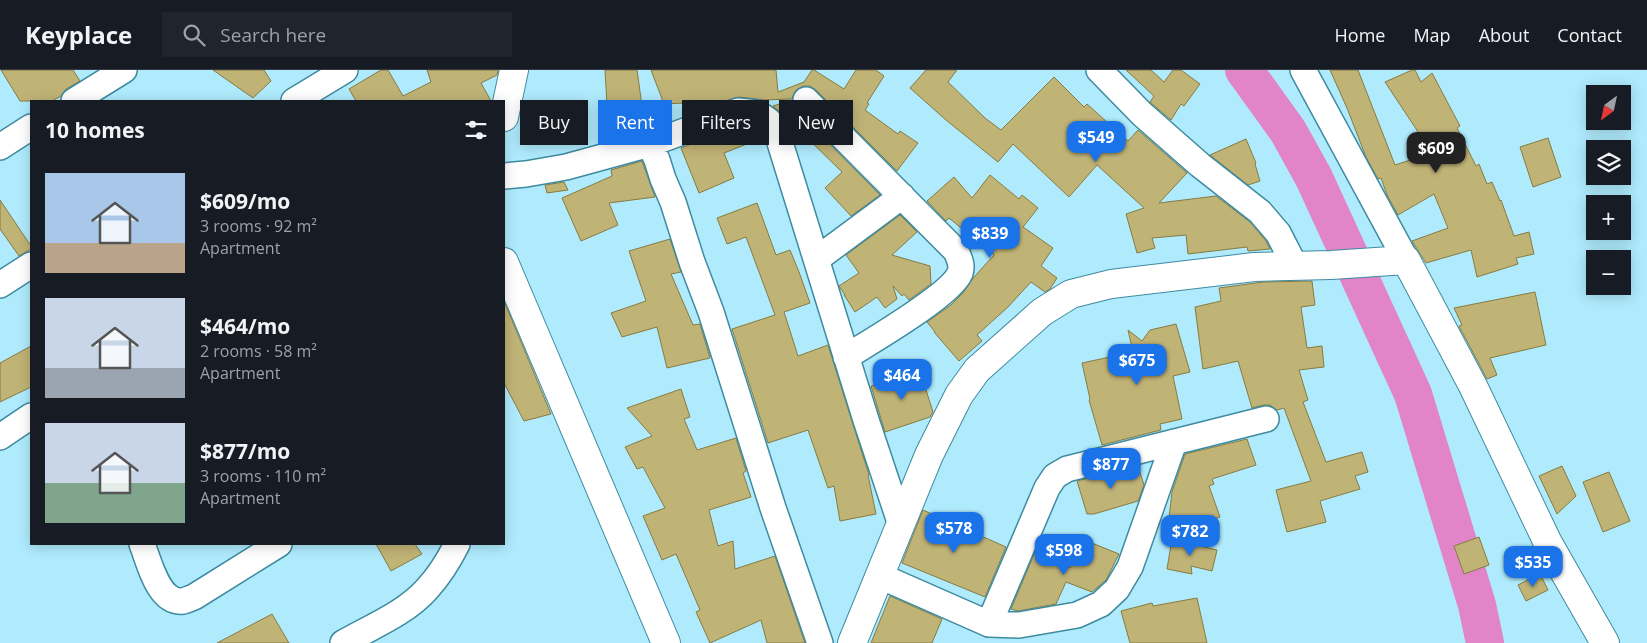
<!DOCTYPE html>
<meta charset="utf-8">
<style>
:root{--surface:#171b24;--page:#20242c;--text:#f1f3f6;--muted:#9ea1a6;--line:#363941;--accent:#1a73e8}
body{margin:0;font-family:"Open Sans",sans-serif;background:var(--page);color:var(--text);height:100vh;display:flex;flex-direction:column;font-size:19px;white-space:nowrap}
*{box-sizing:border-box;margin:0}
p{font-size:16px;color:var(--muted)}
.icon{flex:none;width:28px;height:28px;fill:none;stroke:currentColor;stroke-width:2;stroke-linecap:round;stroke-linejoin:round}
.map{position:relative;flex:1;overflow:hidden}
.side{position:absolute;left:30px;top:30px;width:475px;height:445px;display:flex;flex-direction:column;background:var(--surface);border-radius:0px;box-shadow:0 2px 12px #0003}
.side>*{flex:none}
.guide{position:absolute;left:520px;top:30px;width:475px;height:45px;display:flex;gap:10px}
.needle{width:32px;rotate:213deg}
.tools{position:absolute;left:1586px;top:15px;display:grid;gap:10px}
.tools a{display:grid;place-items:center;width:45px;height:45px;border-radius:0px;background:var(--surface);box-shadow:0 2px 12px #0003;font-size:25px}
.price{position:absolute;translate:-50% -42px;padding:0 11px;border-radius:10px;background:var(--accent);color:#fff;font-size:16px;line-height:32px;filter:drop-shadow(0 1px 2px #0008)}
.price::after{content:'';position:absolute;left:50%;top:30px;width:15px;height:11px;margin-left:-8px;background:inherit;clip-path:polygon(0 0,100% 0,50% 100%)}
.price.current{background:#222;color:#fff}
ul{padding:0;list-style:none}
li{display:flex;align-items:center;gap:15px;height:125px;padding:0 15px}
li span{display:grid;place-items:center;flex:none;width:140px;height:100px;border-radius:0px;color:#555}
li>.icon{margin-inline-start:auto}
span .icon{width:60px;height:60px;fill:#fffc;stroke-width:1}
li b{font-size:21px}
h2{display:flex;justify-content:space-between;align-items:center;height:60px;padding:0 15px;font-size:21px}
.pill{padding:0 18px;border-radius:0px;background:var(--surface);box-shadow:0 2px 12px #0003;font-size:18px;line-height:45px}
.pill.current{background:var(--accent);color:#fff}
header{display:flex;align-items:center;gap:30px;box-sizing:border-box;height:70px;padding:0 25px;background:var(--surface);border-bottom:1px solid var(--line)}
header strong{font-size:24px}
nav{display:flex;gap:28px;margin-inline-start:auto;font-size:18px}
.search{width:350px;height:45px;background:var(--page);display:flex;align-items:center;gap:12px;box-sizing:border-box;padding:0 18px;border-radius:0px;color:var(--muted);font-size:19px}
.map>svg:first-child{display:block}
.lines{fill:none;stroke-linecap:round;stroke-linejoin:round}
.river{stroke:#e185c8;stroke-width:38}
.building{fill:#c0b376;stroke:#877b40}
.street-casing{stroke:#3e8ba0;stroke-width:28}
.secondary-casing{stroke:#3e8ba0;stroke-width:30}
.street{stroke:#fff;stroke-width:25}
.secondary{stroke:#fff;stroke-width:28}
</style>
<header>
<strong>Keyplace</strong>
<div class="search"><svg class="icon" aria-label="search" viewBox="0 0 24 24"><circle cx="10" cy="10" r="6"/><path d="M15 15l6 6"/></svg>Search here</div>
<nav><a>Home</a><a>Map</a><a>About</a><a>Contact</a></nav>
</header>
<div class="map">
<svg width="1647" height="573" viewBox="0 0 1647 573">
<rect width="100%" height="100%" fill="#afebfd"/>
<g class="lines">
<path class="river" d="M 1244,0 L 1288,61 L 1314,108 L 1413,324 L 1477,535 L 1485,573"/>
</g>
<path class="building" d="M 1,0 L 73,0 L 80,11 L 66,19 L 61,26 L 52,31 L 20,31 Z
M 213,0 L 264,0 L 271,11 L 253,28 Z
M 381,0 L 388,0 L 403,26 L 431,12 L 427,0 L 498,0 L 497,5 L 481,13 L 491,31 L 356,31 L 349,19 Z
M 605,0 L 637,0 L 644,50 L 608,52 Z
M 651,0 L 776,0 L 778,22 L 804,12 L 812,0 L 814,0 L 844,19 L 856,0 L 876,0 L 884,6 L 867,33 L 869,34 L 865,40 L 898,64 L 900,61 L 918,73 L 897,101 L 816,20 L 810,16 L 803,16 L 796,20 L 792,29 L 763,30 L 739,27 L 725,31 L 664,34 Z
M 926,0 L 957,0 L 948,12 L 985,48 L 1001,60 L 1054,7 L 1084,37 L 1087,34 L 1128,71 L 1138,60 L 1187,103 L 1159,133 L 1216,126 L 1250,152 L 1266,171 L 1270,179 L 1248,181 L 1247,177 L 1188,184 L 1186,165 L 1152,168 L 1155,178 L 1137,183 L 1126,144 L 1144,138 L 1097,95 L 1069,127 L 1013,74 L 998,92 L 946,50 L 910,18 Z
M 1126,0 L 1151,0 L 1164,12 L 1173,0 L 1181,0 L 1200,14 L 1184,36 L 1181,34 L 1171,50 L 1150,32 L 1154,26 Z
M 1330,0 L 1358,0 L 1395,95 L 1432,83 L 1385,12 L 1412,0 L 1415,0 L 1421,12 L 1432,3 L 1460,56 L 1457,58 L 1476,96 L 1479,94 L 1487,114 L 1492,112 L 1500,131 L 1501,130 L 1514,166 L 1529,162 L 1534,184 L 1516,188 L 1518,194 L 1477,207 L 1471,180 L 1426,193 L 1412,171 L 1448,158 L 1434,124 L 1398,145 L 1387,125 L 1381,108 L 1378,109 L 1366,87 L 1347,38 Z
M 792,30 L 792,34 L 796,40 L 880,125 L 851,146 L 825,118 L 842,102 L 795,56 L 790,56 L 781,43 L 773,36 Z
M 740,56 L 753,57 L 758,61 L 762,68 L 724,83 L 734,108 L 699,123 L 681,78 Z
M 1548,68 L 1561,107 L 1533,117 L 1520,77 Z
M 1246,69 L 1256,93 L 1255,94 L 1260,111 L 1248,115 L 1210,85 Z
M 642,91 L 655,127 L 609,133 L 618,155 L 581,171 L 562,128 L 612,106 L 611,100 Z
M 990,105 L 1019,129 L 1022,125 L 1038,138 L 1023,157 L 1053,178 L 1041,196 L 1057,208 L 1050,219 L 1045,222 L 1031,212 L 1008,237 L 977,265 L 982,271 L 959,291 L 934,262 L 935,262 L 927,252 L 951,235 L 963,223 L 974,207 L 994,185 L 949,148 L 946,151 L 927,131 L 954,107 L 972,128 Z
M 564,112 L 568,120 L 547,123 L 545,115 Z
M 0,130 L 31,176 L 31,179 L 19,186 L 0,159 Z
M 757,133 L 776,185 L 790,180 L 799,202 L 810,233 L 784,242 L 798,286 L 828,275 L 869,405 L 868,405 L 876,444 L 840,451 L 834,416 L 828,418 L 808,360 L 768,373 L 732,259 L 775,245 L 746,167 L 727,174 L 717,148 Z
M 900,145 L 917,162 L 892,185 L 930,196 L 931,214 L 909,230 L 904,224 L 902,226 L 893,216 L 897,229 L 885,238 L 877,227 L 855,242 L 844,225 L 845,225 L 839,216 L 859,203 L 846,185 Z
M 670,169 L 681,202 L 671,204 L 693,255 L 700,254 L 710,288 L 667,298 L 657,257 L 622,267 L 611,243 L 646,231 L 629,181 Z
M 1312,211 L 1315,235 L 1301,237 L 1307,278 L 1322,276 L 1324,297 L 1299,300 L 1308,330 L 1303,332 L 1326,392 L 1362,382 L 1368,402 L 1355,406 L 1360,419 L 1320,431 L 1326,452 L 1287,462 L 1276,420 L 1311,411 L 1284,338 L 1277,340 L 1270,335 L 1263,335 L 1252,338 L 1238,291 L 1203,299 L 1195,237 L 1221,231 L 1219,218 L 1263,212 Z
M 1535,222 L 1546,275 L 1490,288 L 1497,305 L 1487,309 L 1459,256 L 1462,255 L 1454,238 Z
M 504,231 L 551,344 L 524,351 L 504,313 Z
M 1176,254 L 1190,302 L 1173,306 L 1182,349 L 1160,354 L 1161,360 L 1102,375 L 1089,330 L 1090,329 L 1082,293 L 1133,282 L 1128,260 L 1142,271 L 1150,260 Z
M 31,276 L 31,317 L 0,332 L 0,293 Z
M 920,301 L 933,342 L 930,347 L 885,362 L 871,316 Z
M 681,319 L 690,347 L 684,349 L 697,380 L 736,368 L 746,401 L 743,403 L 751,427 L 709,440 L 718,476 L 733,471 L 735,499 L 775,486 L 805,573 L 767,573 L 761,550 L 710,573 L 696,542 L 700,540 L 676,484 L 662,490 L 643,446 L 665,438 L 643,397 L 637,399 L 625,377 L 652,366 L 627,338 Z
M 1247,369 L 1256,395 L 1212,409 L 1214,414 L 1209,416 L 1220,447 L 1167,466 L 1172,422 L 1185,384 Z
M 1138,396 L 1144,415 L 1138,431 L 1094,444 L 1087,444 L 1077,411 Z
M 1562,396 L 1576,426 L 1557,444 L 1539,406 Z
M 1609,402 L 1630,451 L 1603,462 L 1583,412 Z
M 923,440 L 1006,477 L 985,527 L 902,493 Z
M 1479,467 L 1489,495 L 1464,504 L 1454,476 Z
M 1082,469 L 1119,484 L 1106,510 L 1092,522 L 1066,512 L 1056,534 L 1018,541 L 1011,539 L 1035,482 L 1070,498 Z
M 1172,469 L 1217,480 L 1212,501 L 1191,496 L 1192,504 L 1167,499 Z
M 376,474 L 415,474 L 422,484 L 391,501 Z
M 1540,504 L 1548,520 L 1526,531 L 1518,515 Z
M 890,526 L 942,549 L 932,573 L 871,573 Z
M 1197,528 L 1207,573 L 1130,573 L 1121,541 L 1152,533 L 1153,536 Z
M 272,544 L 289,573 L 217,573 Z"/>
<g class="lines">
<g class="street-casing">
<path id="street" d="M 1099,0 L 1142,44 L 1200,95 L 1260,142 L 1278,163 L 1295,196
M 1303,0 L 1406,190
M 806,30 L 956,181 C 959,188 963,195 960,203 C 951,225 870,272 846,287
M 74,31 L 124,0
M 294,31 L 345,0
M 650,74 L 657,90 L 663,109 L 673,132 L 692,192 L 711,242 L 773,438 L 820,573
M 0,77 L 31,57
M 504,106 L 526,104 L 566,97 L 650,74 L 738,41 L 758,43 L 769,51 L 777,63 L 866,350 L 900,452
M 817,189 L 902,126
M 0,215 L 31,195
M 0,367 L 31,346
M 142,474 C 149,491 158,534 183,531 C 187,530 191,528 194,527 L 279,474
M 880,506 L 989,554 L 1019,555 L 1077,545 L 1101,534 L 1117,519 L 1130,497 L 1174,372
M 989,554 L 1047,418 L 1055,406 L 1067,399 L 1266,349
M 343,573 C 371,557 406,543 427,519 C 440,505 449,490 457,474"/>
</g>
<g class="secondary-casing">
<path id="secondary" d="M 504,47 L 514,0
M 504,192 L 666,573
M 852,573 L 929,385 L 959,325 L 977,300 L 1042,242 L 1071,224 L 1111,214 L 1254,197 L 1331,195 L 1406,190 L 1473,316 L 1548,473 L 1605,573"/>
</g>
<use href="#street" class="street"/>
<use href="#secondary" class="secondary"/>
</g>
</svg>
<div class="tools">
<a><svg class="needle" viewBox="-14 -14 28 28"><path d="M0-13l5 13h-10z" fill="#e53935"/><path d="M0 13l5-13h-10z" fill="#9ea1a6"/></svg></a>
<a><svg class="icon" aria-label="layers" viewBox="0 0 24 24"><path d="M12 4l9 5-9 5-9-5zM3 14l9 5 9-5"/></svg></a>
<a>+</a>
<a>−</a>
</div>
<b class="price" style="left:1096px;top:93px">$549</b>
<b class="price current" style="left:1436px;top:104px">$609</b>
<b class="price" style="left:990px;top:189px">$839</b>
<b class="price" style="left:1137px;top:316px">$675</b>
<b class="price" style="left:902px;top:331px">$464</b>
<b class="price" style="left:1111px;top:420px">$877</b>
<b class="price" style="left:954px;top:484px">$578</b>
<b class="price" style="left:1190px;top:487px">$782</b>
<b class="price" style="left:1064px;top:506px">$598</b>
<b class="price" style="left:1533px;top:518px">$535</b>
<div class="guide">
<a class="pill">Buy</a>
<a class="pill current">Rent</a>
<a class="pill">Filters</a>
<a class="pill">New</a>
</div>
<section class="side">
<h2>10 homes<svg class="icon" aria-label="filters" viewBox="0 0 24 24"><path d="M4 7h16M4 17h16"/><circle cx="9" cy="7" r="2"/><circle cx="15" cy="17" r="2"/></svg></h2>
<ul>
<li><span style="background:linear-gradient(#a9c7e8 70%,#b9a48a 0)"><svg class="icon" aria-label="home" viewBox="0 0 24 24"><path d="M3 11l9-7 9 7M6 9v11h12V9"/></svg></span><div><b>$609/mo</b><p>3 rooms · 92 m²</p><p>Apartment</p></div></li>
<li><span style="background:linear-gradient(#c9d6e8 70%,#9aa5b1 0)"><svg class="icon" aria-label="home" viewBox="0 0 24 24"><path d="M3 11l9-7 9 7M6 9v11h12V9"/></svg></span><div><b>$464/mo</b><p>2 rooms · 58 m²</p><p>Apartment</p></div></li>
<li><span style="background:linear-gradient(#c9d6e8 60%,#7fa58c 0)"><svg class="icon" aria-label="home" viewBox="0 0 24 24"><path d="M3 11l9-7 9 7M6 9v11h12V9"/></svg></span><div><b>$877/mo</b><p>3 rooms · 110 m²</p><p>Apartment</p></div></li>
</ul>
</section>
</div>
